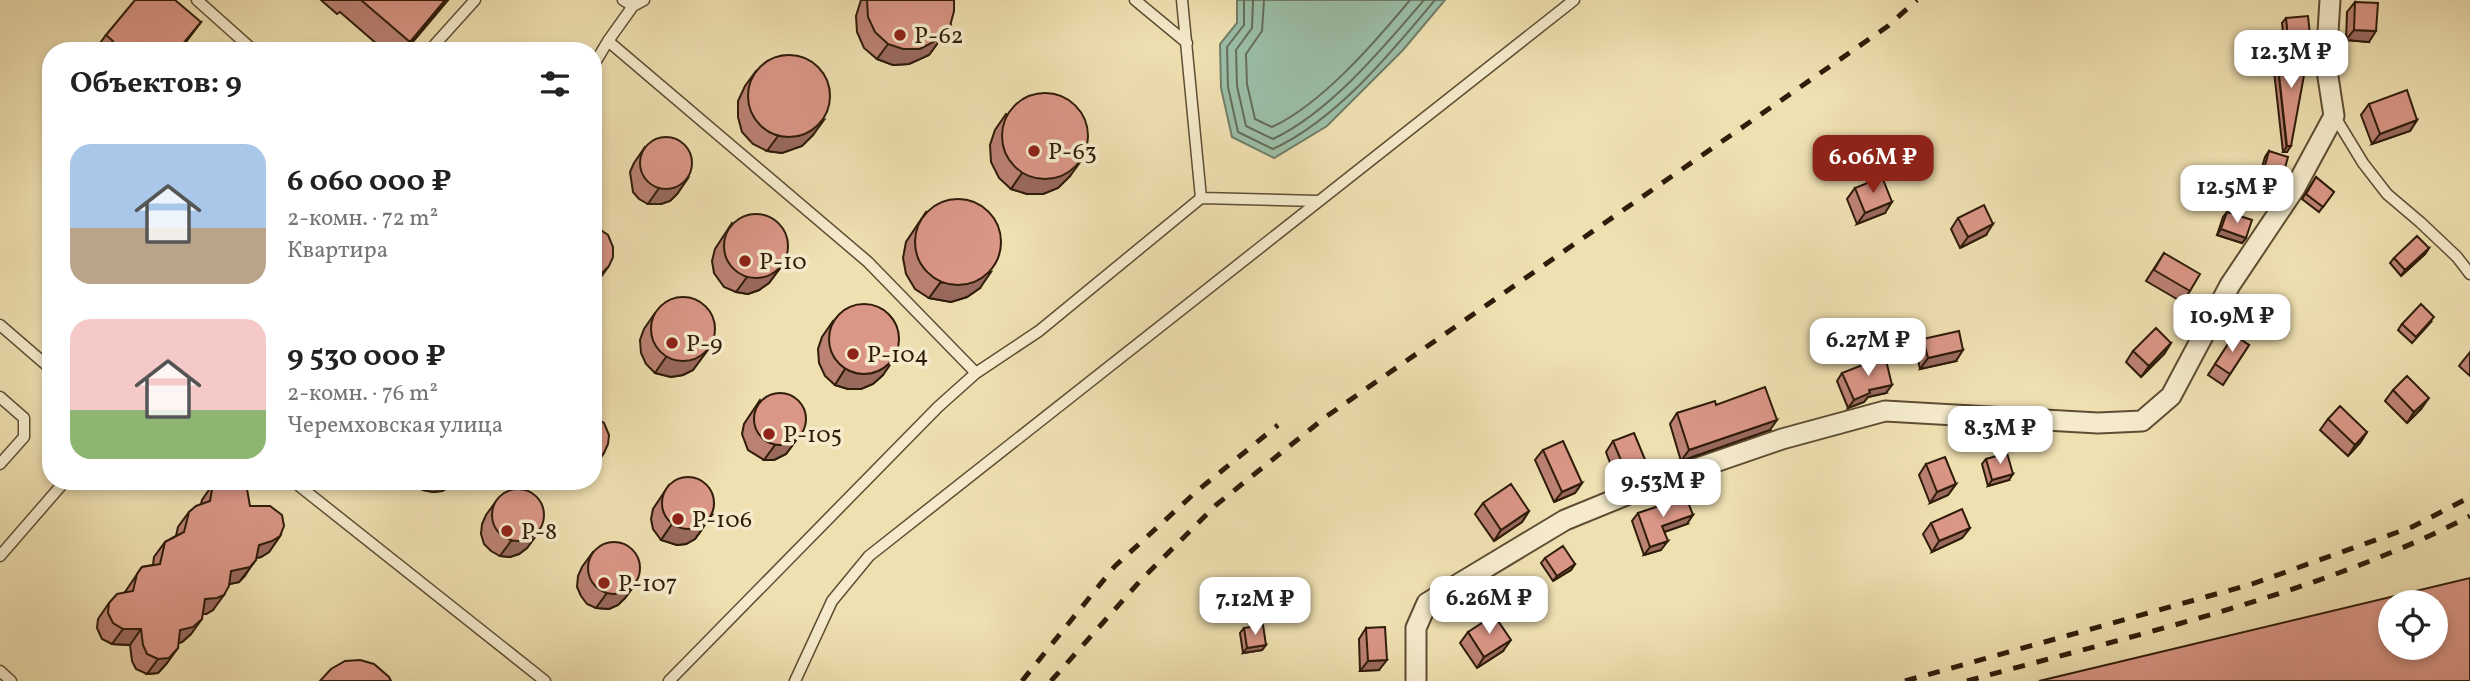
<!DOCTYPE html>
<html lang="ru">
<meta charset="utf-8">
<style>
:root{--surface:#fff;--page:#f6f6f6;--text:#222;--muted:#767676;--accent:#8f2418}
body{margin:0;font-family:Vollkorn,serif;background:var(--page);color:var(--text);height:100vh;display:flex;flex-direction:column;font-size:26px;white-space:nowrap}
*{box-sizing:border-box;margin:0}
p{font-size:23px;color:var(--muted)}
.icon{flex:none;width:38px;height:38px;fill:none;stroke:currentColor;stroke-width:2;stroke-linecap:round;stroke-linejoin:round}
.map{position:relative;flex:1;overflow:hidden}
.details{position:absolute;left:42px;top:42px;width:560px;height:448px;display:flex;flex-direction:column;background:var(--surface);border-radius:28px;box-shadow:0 4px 10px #0003}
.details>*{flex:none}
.buttons{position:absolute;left:2378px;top:590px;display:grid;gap:14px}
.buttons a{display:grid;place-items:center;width:70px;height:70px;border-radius:50%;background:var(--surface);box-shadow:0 4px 10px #0003;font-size:35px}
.price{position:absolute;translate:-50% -60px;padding:0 16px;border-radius:14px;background:#fff;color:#222;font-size:23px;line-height:46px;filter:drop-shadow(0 2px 4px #0008)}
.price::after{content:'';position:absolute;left:50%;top:42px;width:21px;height:16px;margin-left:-10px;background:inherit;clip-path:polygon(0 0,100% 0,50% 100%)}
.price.selected{background:var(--accent);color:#fff}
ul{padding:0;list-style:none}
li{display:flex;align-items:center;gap:21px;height:175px;padding:0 28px}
li span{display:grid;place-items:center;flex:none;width:196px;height:140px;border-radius:21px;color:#555}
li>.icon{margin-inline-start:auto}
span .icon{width:84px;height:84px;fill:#fffc;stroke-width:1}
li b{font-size:30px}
h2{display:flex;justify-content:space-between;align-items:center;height:84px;padding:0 28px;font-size:30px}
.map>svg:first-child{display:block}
.water{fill:#9bbea7;stroke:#707d68;stroke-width:2}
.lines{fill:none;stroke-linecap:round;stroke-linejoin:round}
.shore{stroke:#656d58;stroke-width:2}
.lane-casing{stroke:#5f4d33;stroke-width:13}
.street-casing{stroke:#5f4d33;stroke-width:23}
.lane{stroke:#f5ebcc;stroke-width:10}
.street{stroke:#f5ebcc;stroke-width:19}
.rail{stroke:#2f1c09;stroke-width:5;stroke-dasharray:12 12;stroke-linecap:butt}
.wall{fill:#bb8173;stroke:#2f1c09;stroke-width:2}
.shaded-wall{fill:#99695e;stroke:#2f1c09;stroke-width:2}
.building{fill:#da9686;stroke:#2f1c09;stroke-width:2;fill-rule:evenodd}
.poi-dot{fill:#8f2418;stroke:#f5ebcc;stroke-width:2.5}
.labels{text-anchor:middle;stroke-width:7;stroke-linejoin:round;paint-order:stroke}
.poi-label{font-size:24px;fill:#2f1c09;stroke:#f5ebcc;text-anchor:start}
</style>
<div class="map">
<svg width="2470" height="681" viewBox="0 0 2470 681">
<rect width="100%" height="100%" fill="#efe0b1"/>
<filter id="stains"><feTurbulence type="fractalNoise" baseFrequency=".00286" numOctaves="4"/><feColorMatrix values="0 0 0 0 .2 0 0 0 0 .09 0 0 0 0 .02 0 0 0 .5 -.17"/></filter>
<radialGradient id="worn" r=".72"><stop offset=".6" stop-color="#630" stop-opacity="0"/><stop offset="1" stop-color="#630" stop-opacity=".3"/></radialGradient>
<path class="water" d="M 1237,0 L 1445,0 L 1403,50 L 1327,126 L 1274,158 L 1232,137 L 1221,88 L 1220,44 L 1237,23 Z"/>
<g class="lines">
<path class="shore" d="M 1244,0 L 1244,25 L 1227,47 L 1228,87 L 1238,132 L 1273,149 C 1336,120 1391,53 1435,0
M 1253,0 L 1252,28 L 1236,50 L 1237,86 L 1246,126 L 1273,139 C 1330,112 1383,48 1424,0
M 1264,0 L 1262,31 L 1246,54 L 1247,84 L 1255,119 L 1272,127 C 1322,104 1375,42 1410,0"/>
<g class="lane-casing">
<path id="lane" d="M 197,0 L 254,51
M 623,0 L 633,6 L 608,41 L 868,262 L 976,373 L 1039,331 L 1201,198 L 1182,0
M 1135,0 L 1187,43
M 633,6 L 644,0
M 429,51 L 475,0
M 593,66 L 608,41
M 2335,117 L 2363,163 L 2387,194 L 2420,222 L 2457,257 L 2470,274
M 1201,198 L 1317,201
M 0,325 L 51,369
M 0,397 L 24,418 L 24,437 L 0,464
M 293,481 L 545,681
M 0,556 L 65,481
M 0,671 L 11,681
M 669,681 L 938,407 L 976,373
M 795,681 L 832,601 L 869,556 L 1574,0"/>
</g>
<g class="street-casing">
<path id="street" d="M 1416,681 L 1416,628 L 1427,603 L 1565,520 L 1663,480 L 1782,439 L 1885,411 L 2098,423 L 2142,421 L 2171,396 L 2230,285 L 2295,188 L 2334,116 L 2326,64 L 2330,0"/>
</g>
<use href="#lane" class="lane"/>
<use href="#street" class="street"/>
<path class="rail" d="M 1022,681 L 1115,566 L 1197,491 L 1278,425
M 1051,681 L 1141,580 L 1216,505 L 1327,416 L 1888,26 L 1917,0
M 1905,681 L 2252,584 L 2412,527 L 2470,497
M 1967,681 C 2133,635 2317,595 2470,516"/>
</g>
<path class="wall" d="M 321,0 L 448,0 L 405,51 L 385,51 L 340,12 L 337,14 Z
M 861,0 L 954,0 L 950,26 L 929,55 L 909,64 L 893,65 L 877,59 L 864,48 L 857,32 L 856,16 Z
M 2355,2 L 2369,42 L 2346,40 L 2347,12 Z
M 2286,18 L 2306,40 L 2284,42 L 2282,23 Z
M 201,22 L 179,51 L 95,50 L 106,35 Z
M 2277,57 L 2287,152 L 2283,152 L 2273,62 Z
M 756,71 L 813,135 L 802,146 L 782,153 L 767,151 L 753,144 L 742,132 L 738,117 L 738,101 L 745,86 Z
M 2369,104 L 2417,120 L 2410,131 L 2372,144 L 2361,115 Z
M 1006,114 L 1070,176 L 1058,188 L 1043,194 L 1027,194 L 1011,189 L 999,178 L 991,162 L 990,145 L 995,130 Z
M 645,147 L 688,178 L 677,194 L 670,201 L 661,204 L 648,204 L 639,199 L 633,192 L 630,172 L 634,163 Z
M 2269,151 L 2283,175 L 2279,180 L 2260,174 L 2265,157 Z
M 2316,177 L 2334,192 L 2319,212 L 2302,199 Z
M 1855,188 L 1885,213 L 1857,224 L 1847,199 Z
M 926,212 L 980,288 L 967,297 L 951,302 L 929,298 L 915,289 L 906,274 L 903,258 L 906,242 Z
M 2227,212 L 2246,238 L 2242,243 L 2217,235 L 2223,217 Z
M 1958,218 L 1986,235 L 1960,248 L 1951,229 Z
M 732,223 L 780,268 L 769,283 L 759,290 L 748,294 L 736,292 L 724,287 L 714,273 L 712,261 L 715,249 Z
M 2429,248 L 2425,254 L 2401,276 L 2390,263 L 2394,258 Z
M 2164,253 L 2190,291 L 2182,302 L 2146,281 Z
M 655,313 L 712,344 L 693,370 L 683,375 L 671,377 L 655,373 L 646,364 L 641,353 L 640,340 L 644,329 Z
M 833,321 L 883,375 L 873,384 L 861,389 L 848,389 L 835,385 L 825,376 L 819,363 L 818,349 L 822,337 Z
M 2431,322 L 2412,343 L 2398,330 L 2402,324 Z
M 2234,335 L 2249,345 L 2223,385 L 2208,375 Z
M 1923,339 L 1956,361 L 1920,369 L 1916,350 Z
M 2171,343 L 2164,354 L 2141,377 L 2126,362 L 2133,351 Z
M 2470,352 L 2470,376 L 2459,366 Z
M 1842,373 L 1886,393 L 1868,397 L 1864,402 L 1848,408 L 1837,381 Z
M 2393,390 L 2421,409 L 2407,423 L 2385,401 Z
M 760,400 L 792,446 L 786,454 L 774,460 L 764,460 L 748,450 L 742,434 L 744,424 Z
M 1716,405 L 1770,430 L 1681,461 L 1670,424 L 1677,413 Z
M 2328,419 L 2367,432 L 2360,443 L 2348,456 L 2320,430 Z
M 1613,441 L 1638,473 L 1617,481 L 1606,452 Z
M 1543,450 L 1582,483 L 1575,493 L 1554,502 L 1535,460 Z
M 1986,459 L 2009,480 L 1988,486 L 1982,464 Z
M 1926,464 L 1956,484 L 1948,495 L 1930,503 L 1919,475 Z
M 412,481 L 454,481 L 451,486 L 442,491 L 433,492 L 423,490 Z
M 213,484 L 250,506 L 280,536 L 269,552 L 261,557 L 256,558 L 245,576 L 239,582 L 229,584 L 213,610 L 206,614 L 202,614 L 191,634 L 182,642 L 178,643 L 167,663 L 158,673 L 147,674 L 136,669 L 132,661 L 130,645 L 112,644 L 102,639 L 97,628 L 98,619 L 109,603 L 125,592 L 142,567 L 153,565 L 154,557 L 165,542 L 176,536 L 178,527 L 189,512 L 201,504 L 202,500 Z
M 669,485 L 701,531 L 695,539 L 686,544 L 677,545 L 661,540 L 653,529 L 651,519 L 653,509 Z
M 497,500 L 538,533 L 527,548 L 519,554 L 510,557 L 500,556 L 491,551 L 484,544 L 481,534 L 482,524 L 486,515 Z
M 1483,503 L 1529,511 L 1522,522 L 1494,541 L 1475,514 Z
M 1638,513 L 1687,524 L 1664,532 L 1661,550 L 1644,555 L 1632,521 Z
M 1931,523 L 1970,528 L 1962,538 L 1932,552 L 1923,534 Z
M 593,552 L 636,583 L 625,598 L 618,605 L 609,609 L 596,608 L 587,604 L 581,596 L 577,587 L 578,576 L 582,567 Z
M 1545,558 L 1575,564 L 1571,570 L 1553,581 L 1541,563 Z
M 1244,628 L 1266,645 L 1262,650 L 1243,653 L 1240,633 Z
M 1366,628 L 1379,670 L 1360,671 L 1359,639 Z
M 1468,632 L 1503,651 L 1477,668 L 1460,643 Z"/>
<path class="shaded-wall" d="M 445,0 L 448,0 L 405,51 L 404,51 Z
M 201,22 L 179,51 L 177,51 Z
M 950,26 L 929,55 L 909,64 L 893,65 L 877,59 L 888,44 Z
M 2354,30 L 2376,31 L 2369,42 L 2346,40 Z
M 2310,35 L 2306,40 L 2284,42 L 2288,37 Z
M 824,120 L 813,135 L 802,146 L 782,153 L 767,151 L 778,136 Z
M 2417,120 L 2410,131 L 2372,144 L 2380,134 Z
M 2287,146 L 2291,146 L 2287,152 L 2283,152 Z
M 1081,161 L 1070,176 L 1058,188 L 1043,194 L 1027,194 L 1011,189 L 1022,173 Z
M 2264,169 L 2283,175 L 2279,180 L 2260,174 Z
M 688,178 L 677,194 L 670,201 L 661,204 L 648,204 L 659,188 Z
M 1892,202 L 1885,213 L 1857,224 L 1865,213 Z
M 1993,224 L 1986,235 L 1960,248 L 1968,237 Z
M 2221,229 L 2246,238 L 2242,243 L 2217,235 Z
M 2429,248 L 2425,254 L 2401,276 L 2405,270 Z
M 609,266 L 598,281 L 593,286 L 593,275 Z
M 780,268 L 769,283 L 759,290 L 748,294 L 736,292 L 747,277 Z
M 991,272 L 980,288 L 967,297 L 951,302 L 929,298 L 940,283 Z
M 2171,343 L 2164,354 L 2141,377 L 2149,366 Z
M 712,344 L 693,370 L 683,375 L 671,377 L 655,373 L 666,357 Z
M 1963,350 L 1956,361 L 1920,369 L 1928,358 Z
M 894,359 L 883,375 L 873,384 L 861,389 L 848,389 L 835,385 L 845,369 Z
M 1892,385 L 1886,393 L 1868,397 L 1864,402 L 1848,408 L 1854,400 L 1869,390 Z
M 2429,398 L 2421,409 L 2407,423 L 2414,412 Z
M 1777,420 L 1770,430 L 1681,461 L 1689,450 Z
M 803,431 L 786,454 L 774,460 L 764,460 L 775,445 Z
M 2367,432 L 2360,443 L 2348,456 L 2355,445 Z
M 604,453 L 593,469 L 593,462 Z
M 1646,462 L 1638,473 L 1617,481 L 1625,470 Z
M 2013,474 L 2009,480 L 1988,486 L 1992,480 Z
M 429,481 L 454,481 L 451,486 L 442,491 L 433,492 L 423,490 Z
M 1582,483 L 1575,493 L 1554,502 L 1562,492 Z
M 1956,484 L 1948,495 L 1930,503 L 1937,492 Z
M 1529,511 L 1522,522 L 1494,541 L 1501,530 Z
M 712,515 L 695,539 L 686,544 L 677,545 L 661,540 L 672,524 Z
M 1693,515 L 1687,524 L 1656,535 L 1662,526 Z
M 1970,528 L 1962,538 L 1932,552 L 1939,541 Z
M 538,533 L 527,548 L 519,554 L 510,557 L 500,556 L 511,541 Z
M 280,536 L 269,552 L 261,557 L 248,560 L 259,545 Z
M 1668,541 L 1661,550 L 1644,555 L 1650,547 Z
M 256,560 L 239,582 L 220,586 L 231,571 Z
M 1575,564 L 1571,570 L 1553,581 L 1557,576 Z
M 636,583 L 625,598 L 618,605 L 609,609 L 596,608 L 607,593 Z
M 224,595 L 213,610 L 206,614 L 194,614 L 205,599 Z
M 202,619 L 191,634 L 182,642 L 169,645 L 180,630 Z
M 123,629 L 141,629 L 130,645 L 112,644 Z
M 1511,640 L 1503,651 L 1477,668 L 1484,657 Z
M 1266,645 L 1262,650 L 1243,653 L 1247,648 Z
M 178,648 L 167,663 L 158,673 L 147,674 L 158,659 Z
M 1387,660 L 1379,670 L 1360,671 L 1368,661 Z"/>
<path class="building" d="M 135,0 L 175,0 L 201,22 L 177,51 L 104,51 L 113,41 L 106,35 Z
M 361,0 L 445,0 L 410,42 Z
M 867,0 L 954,0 L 954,11 L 950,26 L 939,39 L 920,49 L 903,49 L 888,44 L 875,32 L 868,17 Z
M 2355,2 L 2378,3 L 2376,31 L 2354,30 Z
M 2308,16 L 2310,35 L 2288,37 L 2286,18 Z
M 2304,54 L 2305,70 L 2291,146 L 2287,146 L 2277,57 Z
M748 96a41 41 0 1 1 82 0a41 41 0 1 1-82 0Z
M 2407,90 L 2417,120 L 2380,134 L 2369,104 Z
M1002 136a43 43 0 1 1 86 0a43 43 0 1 1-86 0Z
M640 163a26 26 0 1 1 52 0a26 26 0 1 1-52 0Z
M 2269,151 L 2288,157 L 2283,175 L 2264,169 Z
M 1882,177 L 1892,202 L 1865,213 L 1855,188 Z
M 2316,177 L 2334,192 L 2323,207 L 2306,194 Z
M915 242a43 43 0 1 1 86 0a43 43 0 1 1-86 0Z
M 1984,205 L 1993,224 L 1968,237 L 1958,218 Z
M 2227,212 L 2252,220 L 2246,238 L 2221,229 Z
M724 246a32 32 0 1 1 64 0a32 32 0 1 1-64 0Z
M 593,225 L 608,235 L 613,247 L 613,257 L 609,266 L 602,273 L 593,275 Z
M 2417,236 L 2429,248 L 2405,270 L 2394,258 Z
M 2164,253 L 2200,274 L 2190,291 L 2154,270 Z
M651 329a32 32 0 1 1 64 0a32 32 0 1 1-64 0Z
M829 339a35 35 0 1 1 70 0a35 35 0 1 1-70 0Z
M 2421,304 L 2434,317 L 2416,337 L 2402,324 Z
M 2156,328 L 2171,343 L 2149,366 L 2133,351 Z
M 1959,331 L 1963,350 L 1928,358 L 1923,339 Z
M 2234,335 L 2249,345 L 2230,374 L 2215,364 Z
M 1885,356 L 1892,385 L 1869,390 L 1870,393 L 1854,400 L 1842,373 Z
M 2407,376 L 2429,398 L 2414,412 L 2393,390 Z
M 1765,387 L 1777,420 L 1689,450 L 1677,413 L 1715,401 L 1716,405 Z
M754 419a26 26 0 1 1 52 0a26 26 0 1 1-52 0Z
M 2340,406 L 2367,432 L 2355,445 L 2328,419 Z
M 593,416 L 604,423 L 609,435 L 608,444 L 604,453 L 597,460 L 593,462 Z
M 1634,433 L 1646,462 L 1625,470 L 1613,441 Z
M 1563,441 L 1582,483 L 1562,492 L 1543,450 Z
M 2007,453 L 2013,474 L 1992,480 L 1986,459 Z
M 1945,457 L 1956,484 L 1937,492 L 1926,464 Z
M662 503a26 26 0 1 1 52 0a26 26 0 1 1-52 0Z
M 216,481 L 243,481 L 247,489 L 250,506 L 270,506 L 282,515 L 284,526 L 280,536 L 272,541 L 259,545 L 256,560 L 250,567 L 231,571 L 229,586 L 224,595 L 217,598 L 205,599 L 202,619 L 193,627 L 180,630 L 178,648 L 169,658 L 158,659 L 147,654 L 143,645 L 141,629 L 123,629 L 113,623 L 108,613 L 109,603 L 117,594 L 133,591 L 137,574 L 142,567 L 160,564 L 165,542 L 184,532 L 189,512 L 196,506 L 210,501 L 213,484 Z
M 1511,484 L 1529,511 L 1501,530 L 1483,503 Z
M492 515a26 26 0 1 1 52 0a26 26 0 1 1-52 0Z
M 1686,497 L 1693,515 L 1662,526 L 1668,541 L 1650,547 L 1638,513 Z
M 1962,509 L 1970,528 L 1939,541 L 1931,523 Z
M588 568a26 26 0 1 1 52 0a26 26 0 1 1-52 0Z
M 1563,546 L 1575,564 L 1557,576 L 1545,558 Z
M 2470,578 L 2470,681 L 2039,681 ZM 2390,602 L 2436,602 L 2436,648 L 2390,648 Z
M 1494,615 L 1511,640 L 1484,657 L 1468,632 Z
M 1263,625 L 1266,645 L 1247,648 L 1244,628 Z
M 1385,627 L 1387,660 L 1368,661 L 1366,628 Z
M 360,660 L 374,664 L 389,677 L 391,681 L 320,681 L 331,669 L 345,661 Z"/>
<g class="poi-dot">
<circle cx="900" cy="35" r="7"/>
<circle cx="1034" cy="151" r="7"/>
<circle cx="745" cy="261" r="7"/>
<circle cx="672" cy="343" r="7"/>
<circle cx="853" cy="354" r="7"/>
<circle cx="769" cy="434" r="7"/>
<circle cx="678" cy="519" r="7"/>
<circle cx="507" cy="531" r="7"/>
<circle cx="604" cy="583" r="7"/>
</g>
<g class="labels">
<g class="poi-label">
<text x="914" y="43">Р-62</text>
<text x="1048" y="159">Р-63</text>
<text x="759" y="269">Р-10</text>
<text x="686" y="351">Р-9</text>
<text x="867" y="362">Р-104</text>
<text x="783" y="442">Р-105</text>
<text x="692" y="527">Р-106</text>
<text x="521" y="539">Р-8</text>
<text x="618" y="591">Р-107</text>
</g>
</g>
<rect width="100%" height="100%" filter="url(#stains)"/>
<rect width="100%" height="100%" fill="url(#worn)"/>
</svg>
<div class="buttons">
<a><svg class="icon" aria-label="locate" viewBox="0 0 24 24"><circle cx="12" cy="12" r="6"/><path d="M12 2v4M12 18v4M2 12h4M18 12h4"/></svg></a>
</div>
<b class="price" style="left:2291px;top:90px">12.3M ₽</b>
<b class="price selected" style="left:1873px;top:195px">6.06M ₽</b>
<b class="price" style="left:2237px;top:225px">12.5M ₽</b>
<b class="price" style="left:2232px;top:354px">10.9M ₽</b>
<b class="price" style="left:1868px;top:378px">6.27M ₽</b>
<b class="price" style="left:2000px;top:466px">8.3M ₽</b>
<b class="price" style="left:1663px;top:519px">9.53M ₽</b>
<b class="price" style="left:1489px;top:636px">6.26M ₽</b>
<b class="price" style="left:1255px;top:637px">7.12M ₽</b>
<section class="details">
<h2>Объектов: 9<svg class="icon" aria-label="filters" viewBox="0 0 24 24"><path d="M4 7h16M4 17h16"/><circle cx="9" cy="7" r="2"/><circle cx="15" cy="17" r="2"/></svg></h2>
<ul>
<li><span style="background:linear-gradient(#a9c7e8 60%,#b9a48a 0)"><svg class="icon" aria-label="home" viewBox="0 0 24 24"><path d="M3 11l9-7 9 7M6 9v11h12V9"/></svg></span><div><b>6 060 000 ₽</b><p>2-комн. · 72 m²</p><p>Квартира</p></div></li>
<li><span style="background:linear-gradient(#f6c9c9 65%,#8fb573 0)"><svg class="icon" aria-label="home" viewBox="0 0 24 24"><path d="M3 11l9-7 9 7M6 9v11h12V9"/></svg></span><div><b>9 530 000 ₽</b><p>2-комн. · 76 m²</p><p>Черемховская улица</p></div></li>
</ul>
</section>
</div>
